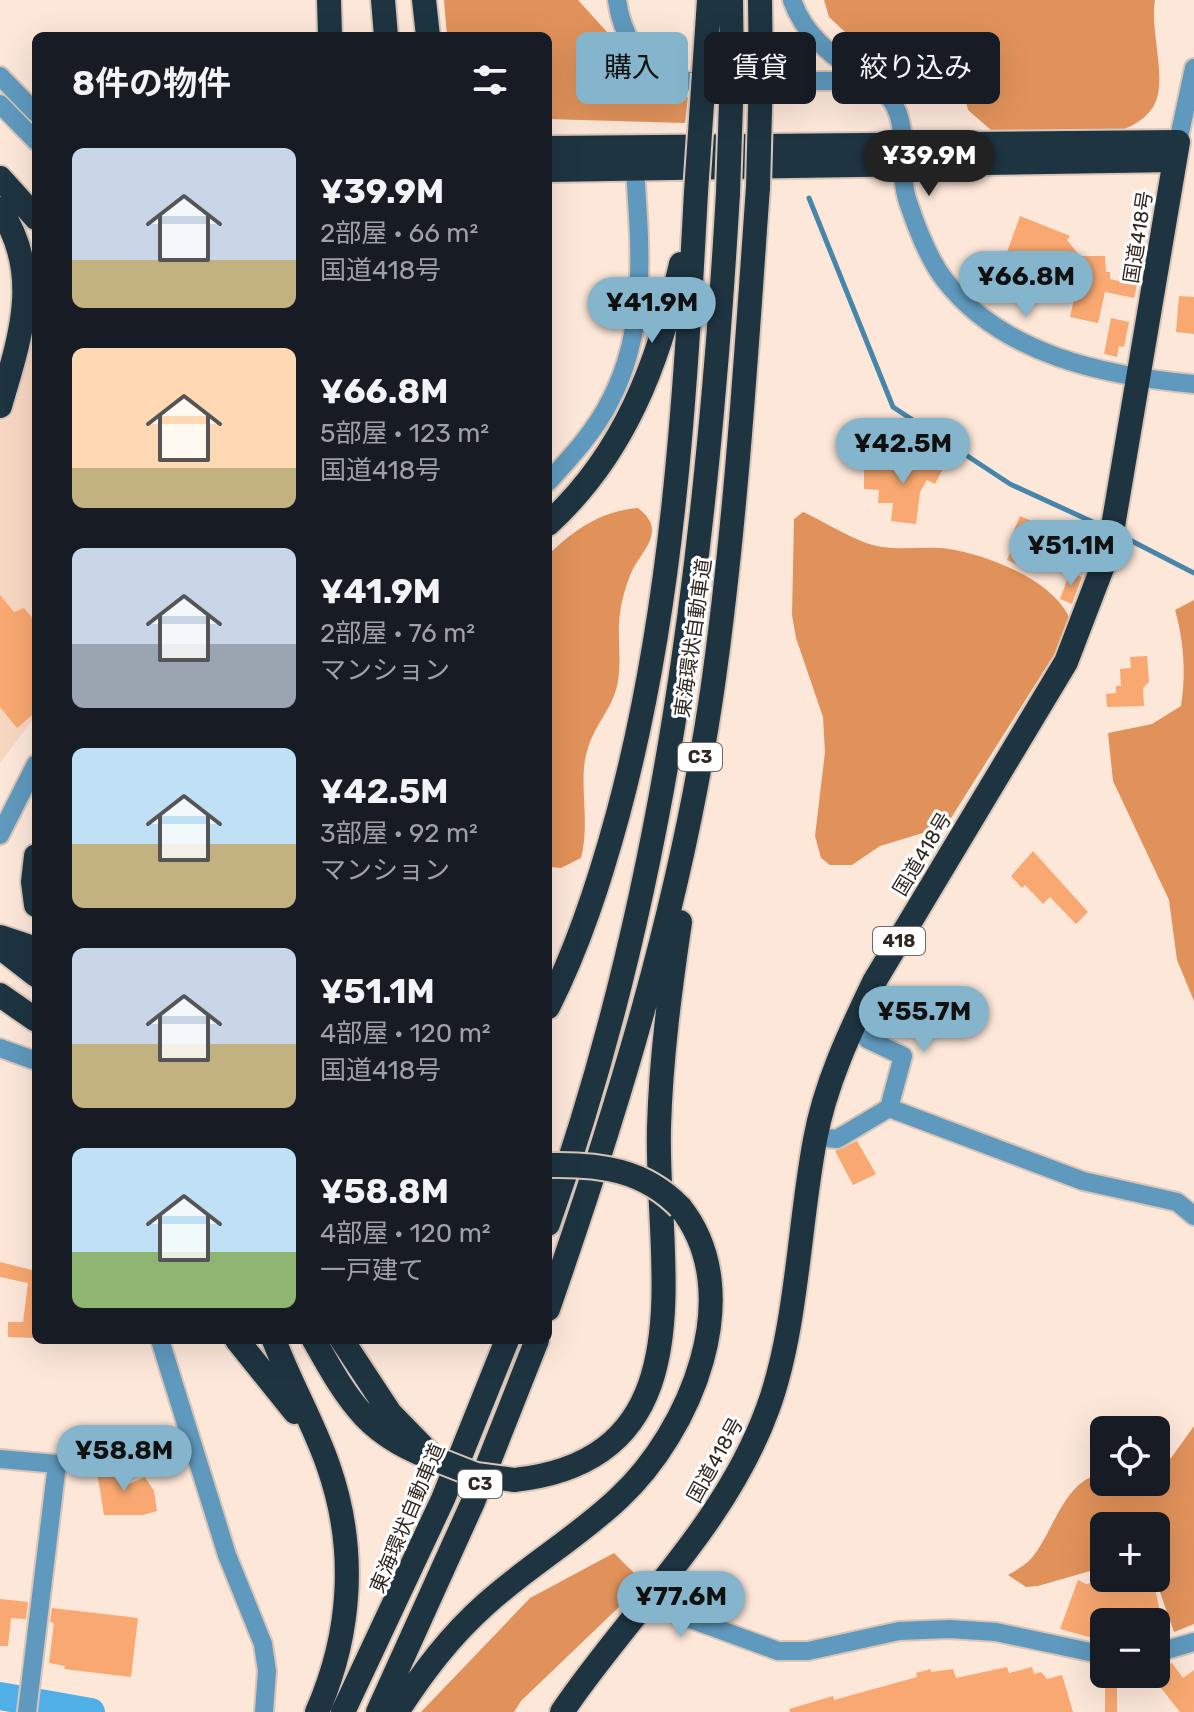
<!DOCTYPE html>
<html lang="ja">
<meta charset="utf-8">
<style>
:root{--surface:#171b24;--page:#20242c;--text:#f1f3f6;--muted:#9ea1a6;--accent:#85b5cc}
body{margin:0;font-family:Rubik,"Noto Sans JP",sans-serif;background:var(--page);color:var(--text);height:100vh;display:flex;flex-direction:column;font-size:30px;white-space:nowrap}
*{box-sizing:border-box;margin:0}
p{font-size:26px;color:var(--muted)}
.icon{flex:none;width:44px;height:44px;fill:none;stroke:currentColor;stroke-width:2;stroke-linecap:round;stroke-linejoin:round}
.map{position:relative;flex:1;overflow:hidden}
.panel{position:absolute;left:32px;top:32px;width:520px;height:1312px;display:flex;flex-direction:column;background:var(--surface);border-radius:12px;box-shadow:0 8px 32px #0002}
.panel>*{flex:none}
.top-card{position:absolute;left:576px;top:32px;width:498px;height:72px;display:flex;gap:16px}
.tools{position:absolute;left:1090px;top:1416px;display:grid;gap:16px}
.tools a{display:grid;place-items:center;width:80px;height:80px;border-radius:12px;background:var(--surface);box-shadow:0 8px 32px #0002;font-size:40px}
.price{position:absolute;translate:-50% -68px;padding:0 18px;border-radius:28px;background:var(--accent);color:#111;font-size:26px;line-height:52px;filter:drop-shadow(0 2px 4px #0008)}
.price::after{content:'';position:absolute;left:50%;top:48px;width:24px;height:18px;margin-left:-12px;background:inherit;clip-path:polygon(0 0,100% 0,50% 100%)}
.price.selected{background:#222;color:#fff}
ul{padding:0;list-style:none}
li{display:flex;align-items:center;gap:24px;height:200px;padding:0 40px}
li span{display:grid;place-items:center;flex:none;width:224px;height:160px;border-radius:12px;color:#555}
li>.icon{margin-inline-start:auto}
span .icon{width:96px;height:96px;fill:#fffc;stroke-width:1}
li b{font-size:34px}
h2{display:flex;justify-content:space-between;align-items:center;height:96px;padding:0 40px;font-size:34px}
.chip{padding:0 28px;border-radius:12px;background:var(--surface);box-shadow:0 8px 32px #0002;font-size:28px;line-height:72px}
.chip.selected{background:var(--accent);color:#111}
.map>svg:first-child{display:block}
.built{fill:#f8d7c2}
.forest{fill:#e1925a}
.lines{fill:none;stroke-linecap:round;stroke-linejoin:round}
.stream{stroke:#4786ab;stroke-width:5}
.river{stroke:#50afe6;stroke-width:28}
.building{fill:#f8a870}
.minor-casing{stroke:#d8c5b8;stroke-width:22}
.highway-casing{stroke:#d8c5b8;stroke-width:28}
.minor{stroke:#5f99bd;stroke-width:18}
.highway{stroke:#1e3441;stroke-width:24}
.highway-bridge-casing{stroke:#d8c5b8;stroke-width:28;stroke-linecap:butt}
.highway-bridge{stroke:#1e3441;stroke-width:24}
.labels{text-anchor:middle;stroke-width:6;stroke-linejoin:round;paint-order:stroke}
.shield{fill:#fff;stroke:#706864;stroke-width:2}
.shield-label{font-size:18px;font-weight:bold;fill:#322822}
.street-label{font-size:20px;fill:#322822;stroke:#fff}
</style>
<div class="map">
<svg width="1194" height="1712" viewBox="0 0 1194 1712">
<rect width="100%" height="100%" fill="#fce7d9"/>
<path class="built" d="M 28,331 L 36,338 L 36,715 L 0,763 L 0,421 Z"/>
<path class="forest" d="M 444,0 L 578,0 L 664,95 L 688,97 L 685,123 L 548,119 L 548,36 L 447,36 Z
M 824,0 L 1155,0 C 1150,29 1165,71 1157,98 C 1143,145 1046,143 1007,144 L 968,110 L 953,46 L 845,32 L 829,17 Z
M 638,508 C 668,531 642,550 632,571 C 627,582 623,596 621,607 C 616,632 622,656 618,681 C 614,707 595,724 588,748 C 577,780 591,820 581,858 L 561,868 L 549,867 L 548,555 C 575,529 601,511 638,508 Z
M 803,512 C 826,522 856,543 882,547 C 904,550 927,546 949,549 C 988,555 1052,580 1069,617 L 1057,650 L 946,826 L 880,846 L 852,865 L 830,865 L 821,858 L 815,836 L 825,752 L 823,717 L 796,638 L 792,615 L 794,519 Z
M 1194,600 L 1194,1001 L 1177,960 L 1169,900 L 1113,781 L 1108,733 L 1152,724 L 1181,706 C 1186,674 1184,641 1175,610 Z
M 1194,1426 L 1194,1624 L 1174,1632 L 1155,1578 L 1156,1526 L 1104,1526 L 1104,1567 L 1038,1586 L 1026,1587 L 1008,1575 C 1015,1571 1023,1566 1029,1561 C 1053,1536 1064,1476 1104,1474 L 1104,1482 L 1156,1482 L 1156,1469 L 1171,1458 Z
M 614,1553 L 644,1583 L 521,1701 L 514,1712 L 421,1712 L 530,1598 Z"/>
<g class="lines">
<path class="stream" d="M 809,198 L 893,407 L 1010,484 L 1095,523
M 1122,536 L 1194,573"/>
<path class="river" d="M 0,1696 L 91,1712"/>
</g>
<path class="building" d="M 1020,216 L 1070,236 L 1067,240 L 1080,256 L 1105,256 L 1106,272 L 1110,272 L 1110,279 L 1137,285 L 1134,298 L 1105,292 L 1098,323 L 1070,317 L 1075,294 L 1061,289 L 1064,280 L 1039,271 L 1034,282 L 1001,269 Z
M 1179,296 L 1194,297 L 1194,334 L 1176,332 Z
M 1111,318 L 1129,322 L 1124,347 L 1119,346 L 1117,357 L 1104,354 Z
M 928,454 L 946,463 L 935,484 L 927,480 L 920,492 L 916,524 L 891,521 L 893,503 L 878,503 L 879,490 L 864,489 L 864,469 L 900,467 L 905,458 L 922,465 Z
M 1020,516 L 1039,524 L 1038,527 L 1049,532 L 1047,536 L 1057,540 L 1047,561 L 1032,555 L 1026,568 L 1007,560 L 1019,533 L 1014,530 Z
M 1070,572 L 1082,577 L 1072,604 L 1060,599 Z
M 0,595 L 14,612 L 24,608 L 36,622 L 36,712 L 17,728 L 0,707 Z
M 1147,656 L 1149,682 L 1143,688 L 1144,706 L 1107,707 L 1106,694 L 1116,693 L 1116,686 L 1121,686 L 1120,669 L 1131,668 L 1130,657 Z
M 1033,851 L 1088,912 L 1076,924 L 1050,897 L 1043,904 L 1025,885 L 1022,888 L 1011,876 Z
M 857,1141 L 876,1174 L 853,1185 L 835,1151 Z
M 0,1262 L 36,1271 L 35,1338 L 8,1337 L 8,1322 L 23,1322 L 28,1283 L 0,1277 Z
M 120,1464 L 124,1486 L 145,1477 L 154,1491 L 157,1511 L 143,1515 L 104,1515 L 96,1466 Z
M 1112,1578 L 1153,1578 L 1162,1622 L 1104,1622 L 1104,1641 L 1060,1629 L 1078,1580 L 1086,1584 Z
M 0,1599 L 28,1602 L 26,1619 L 11,1618 L 8,1646 L 0,1646 Z
M 52,1608 L 138,1618 L 131,1677 L 64,1669 L 65,1666 L 49,1663 L 54,1623 L 50,1622 Z
M 1172,1663 L 1183,1678 L 1194,1670 L 1194,1712 L 1180,1712 L 1161,1688 L 1129,1674 L 1156,1674 L 1156,1669 Z
M 1007,1667 L 1009,1673 L 1032,1667 L 1034,1674 L 1041,1672 L 1047,1679 L 1062,1675 L 1073,1712 L 790,1712 L 789,1709 L 833,1696 L 834,1700 L 917,1677 L 916,1673 L 931,1669 L 931,1672 L 953,1669 L 956,1678 Z
M 1117,1678 L 1117,1712 L 1105,1712 L 1105,1679 Z"/>
<g class="lines">
<g class="minor-casing">
<path id="minor" d="M 617,0 C 622,36 638,59 667,81 L 867,81
M 792,0 C 806,40 837,58 869,82 C 876,87 887,94 892,101 C 911,131 897,170 908,202 C 916,226 928,258 944,279 C 1002,355 1105,376 1194,384
M 0,76 L 36,113
M 0,104 L 36,141
M 1178,142 L 1194,68
M 548,482 C 571,457 596,430 611,399 C 648,327 640,247 635,169
M 0,835 L 36,764
M 0,1048 L 36,1061
M 889,1108 L 1083,1181 L 1177,1202 L 1194,1216
M 815,1137 L 837,1139 L 889,1108 L 903,1056 L 867,1039
M 160,1340 L 227,1555 L 263,1644 L 267,1671 L 264,1712
M 0,1459 L 57,1464 L 27,1712
M 652,1596 L 666,1610 L 778,1651 L 808,1651 L 899,1631 L 950,1629 L 996,1632 L 1104,1655
M 1156,1653 L 1194,1642"/>
</g>
<g class="highway-casing">
<path id="highway" d="M 329,0 L 330,36
M 383,0 L 386,36
M 424,0 L 428,36
M 731,0 L 732,73
M 760,0 L 761,72
M 704,74 L 709,0
M 548,148 L 1178,142 L 1109,550 L 1066,662 L 874,982 C 850,1032 825,1084 815,1140 C 799,1224 797,1329 768,1408 C 725,1526 631,1610 562,1712
M 548,170 L 1175,160
M 0,178 L 36,218
M 0,209 C 43,274 20,338 0,406
M 548,524 C 624,455 659,362 681,264
M 36,856 L 33,882 L 36,905
M 0,937 L 36,949
M 0,947 L 36,975
M 0,995 L 36,1020
M 548,1007 C 579,946 600,880 618,814 C 673,610 685,402 696,192
M 548,1224 C 666,893 708,542 728,193
M 548,1309 C 618,1108 681,903 712,692 C 736,525 746,356 758,187
M 237,1340 L 295,1412
M 274,1340 C 290,1383 313,1422 328,1465 C 357,1547 352,1633 317,1712
M 314,1340 C 350,1404 369,1438 443,1462
M 342,1340 L 390,1413 L 428,1452
M 514,1480 C 712,1459 655,1263 659,1127 C 661,1058 670,990 680,922
M 343,1712 L 443,1499 L 507,1340
M 378,1712 L 473,1502 L 537,1340
M 397,1712 C 423,1672 450,1636 486,1604 C 528,1566 578,1537 619,1498 C 690,1432 749,1293 680,1207"/>
</g>
<use href="#minor" class="minor"/>
<use href="#highway" class="highway"/>
<g class="highway-bridge-casing">
<path id="highway-bridge" d="M 758,187 L 761,72
M 696,192 L 704,74
M 728,193 L 732,73
M 551,1165 C 600,1164 644,1170 680,1207
M 443,1462 L 476,1475 L 514,1480"/>
</g>
<use href="#highway-bridge" class="highway-bridge"/>
</g>
<g class="labels">
<g class="shield">
<rect x="678" y="743" width="44" height="28" rx="6"/>
<rect x="873" y="927" width="52" height="28" rx="6"/>
<rect x="458" y="1470" width="44" height="28" rx="6"/>
</g>
<g class="shield-label">
<text x="700" y="763">C3</text>
<text x="899" y="947">418</text>
<text x="480" y="1490">C3</text>
</g>
<g class="street-label">
<text transform="translate(1138 237) rotate(-81)" y="7">国道418号</text>
<text transform="translate(693 638) rotate(-82)" y="7">東海環状自動車道</text>
<text transform="translate(922 854) rotate(-59)" y="7">国道418号</text>
<text transform="translate(715 1460) rotate(-61)" y="7">国道418号</text>
<text transform="translate(407 1518) rotate(-67)" y="7">東海環状自動車道</text>
</g>
</g>
</svg>
<div class="tools">
<a><svg class="icon" aria-label="locate" viewBox="0 0 24 24"><circle cx="12" cy="12" r="6"/><path d="M12 2v4M12 18v4M2 12h4M18 12h4"/></svg></a>
<a>+</a>
<a>−</a>
</div>
<b class="price selected" style="left:929px;top:198px">¥39.9M</b>
<b class="price" style="left:1026px;top:319px">¥66.8M</b>
<b class="price" style="left:652px;top:345px">¥41.9M</b>
<b class="price" style="left:903px;top:486px">¥42.5M</b>
<b class="price" style="left:1071px;top:588px">¥51.1M</b>
<b class="price" style="left:924px;top:1054px">¥55.7M</b>
<b class="price" style="left:124px;top:1493px">¥58.8M</b>
<b class="price" style="left:681px;top:1639px">¥77.6M</b>
<div class="top-card">
<a class="chip selected">購入</a>
<a class="chip">賃貸</a>
<a class="chip">絞り込み</a>
</div>
<section class="panel">
<h2>8件の物件<svg class="icon" aria-label="filters" viewBox="0 0 24 24"><path d="M4 7h16M4 17h16"/><circle cx="9" cy="7" r="2"/><circle cx="15" cy="17" r="2"/></svg></h2>
<ul>
<li><span style="background:linear-gradient(#c9d6e8 70%,#c2b280 0)"><svg class="icon" aria-label="home" viewBox="0 0 24 24"><path d="M3 11l9-7 9 7M6 9v11h12V9"/></svg></span><div><b>¥39.9M</b><p>2部屋 · 66 m²</p><p>国道418号</p></div></li>
<li><span style="background:linear-gradient(#ffd9b3 75%,#c2b280 0)"><svg class="icon" aria-label="home" viewBox="0 0 24 24"><path d="M3 11l9-7 9 7M6 9v11h12V9"/></svg></span><div><b>¥66.8M</b><p>5部屋 · 123 m²</p><p>国道418号</p></div></li>
<li><span style="background:linear-gradient(#c9d6e8 60%,#9aa5b1 0)"><svg class="icon" aria-label="home" viewBox="0 0 24 24"><path d="M3 11l9-7 9 7M6 9v11h12V9"/></svg></span><div><b>¥41.9M</b><p>2部屋 · 76 m²</p><p>マンション</p></div></li>
<li><span style="background:linear-gradient(#bfe0f5 60%,#c2b280 0)"><svg class="icon" aria-label="home" viewBox="0 0 24 24"><path d="M3 11l9-7 9 7M6 9v11h12V9"/></svg></span><div><b>¥42.5M</b><p>3部屋 · 92 m²</p><p>マンション</p></div></li>
<li><span style="background:linear-gradient(#c9d6e8 60%,#c2b280 0)"><svg class="icon" aria-label="home" viewBox="0 0 24 24"><path d="M3 11l9-7 9 7M6 9v11h12V9"/></svg></span><div><b>¥51.1M</b><p>4部屋 · 120 m²</p><p>国道418号</p></div></li>
<li><span style="background:linear-gradient(#bfe0f5 65%,#8fb573 0)"><svg class="icon" aria-label="home" viewBox="0 0 24 24"><path d="M3 11l9-7 9 7M6 9v11h12V9"/></svg></span><div><b>¥58.8M</b><p>4部屋 · 120 m²</p><p>一戸建て</p></div></li>
</ul>
</section>
</div>
